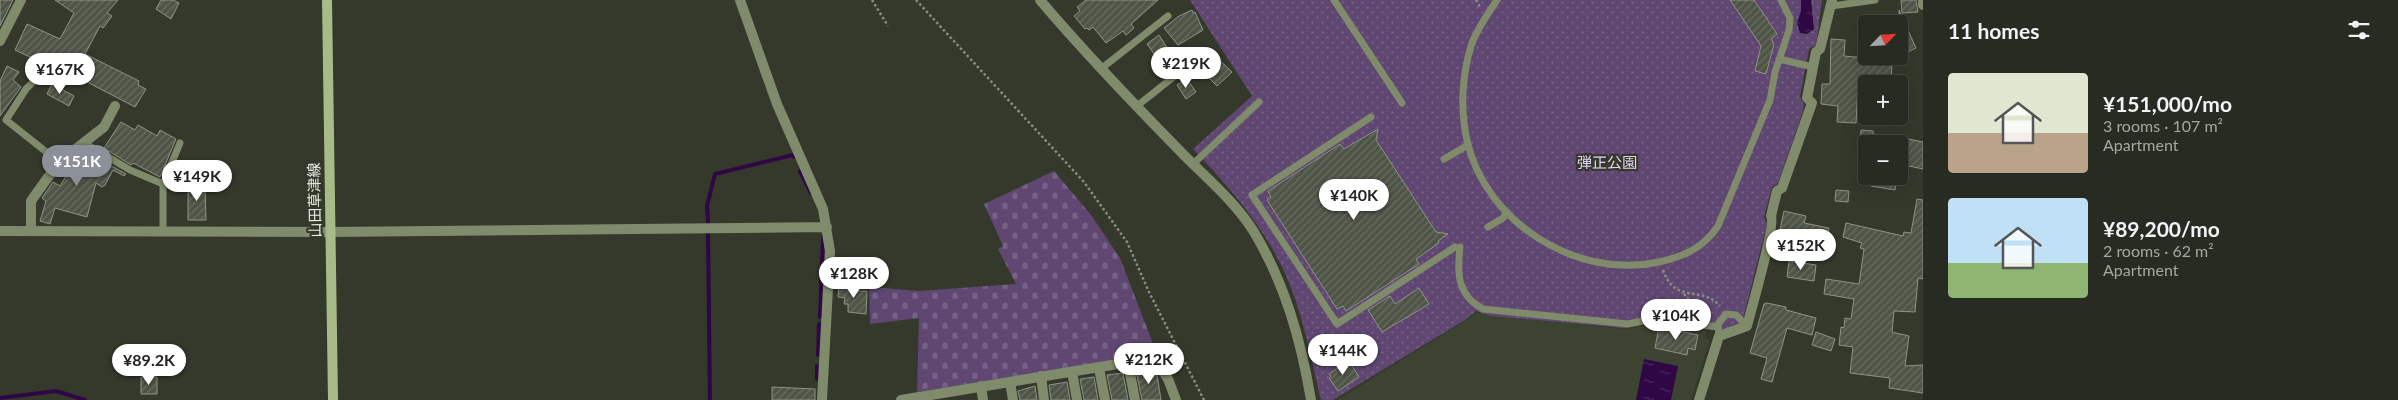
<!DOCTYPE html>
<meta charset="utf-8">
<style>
:root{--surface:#272b21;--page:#33372e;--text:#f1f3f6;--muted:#a4a7a5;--line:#43473f;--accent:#8c9099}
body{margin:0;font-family:Lato,"Noto Sans JP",sans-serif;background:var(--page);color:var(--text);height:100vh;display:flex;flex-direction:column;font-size:19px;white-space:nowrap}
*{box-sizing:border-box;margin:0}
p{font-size:16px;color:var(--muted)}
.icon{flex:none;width:28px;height:28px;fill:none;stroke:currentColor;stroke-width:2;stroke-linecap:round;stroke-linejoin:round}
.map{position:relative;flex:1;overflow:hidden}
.drawer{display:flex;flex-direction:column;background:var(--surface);width:475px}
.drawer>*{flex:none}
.needle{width:32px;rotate:65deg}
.controls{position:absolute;left:1858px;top:15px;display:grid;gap:10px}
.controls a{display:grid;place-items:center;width:50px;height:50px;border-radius:5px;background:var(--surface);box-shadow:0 5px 20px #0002,0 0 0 1px var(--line);font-size:25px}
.price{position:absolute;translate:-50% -42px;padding:0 11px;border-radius:18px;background:#fff;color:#222;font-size:16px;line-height:32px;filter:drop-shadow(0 1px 2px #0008)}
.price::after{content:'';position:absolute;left:50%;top:30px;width:15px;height:11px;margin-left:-8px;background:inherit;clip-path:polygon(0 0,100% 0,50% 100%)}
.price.selected{background:var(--accent);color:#fff}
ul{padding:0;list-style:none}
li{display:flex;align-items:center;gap:15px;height:125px;padding:0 25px}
li span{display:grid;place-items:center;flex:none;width:140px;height:100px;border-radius:5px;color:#555}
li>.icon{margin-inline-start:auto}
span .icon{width:60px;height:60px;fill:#fffc;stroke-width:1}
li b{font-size:21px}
h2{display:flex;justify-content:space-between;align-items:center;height:60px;padding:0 25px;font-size:21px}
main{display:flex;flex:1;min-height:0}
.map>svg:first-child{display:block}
.built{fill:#3c4330}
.cemetery{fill:url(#cemetery-stones)}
.park{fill:url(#park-dots)}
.water{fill:url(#water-ripples)}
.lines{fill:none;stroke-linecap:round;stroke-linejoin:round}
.stream{stroke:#2e0744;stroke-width:4}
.building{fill:url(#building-hatch);stroke:#8d9385}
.path{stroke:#898d82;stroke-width:2.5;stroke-dasharray:2.5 2.5;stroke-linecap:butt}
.service{stroke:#7f8b6b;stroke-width:7}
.minor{stroke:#7f8b6b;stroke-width:10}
.tertiary{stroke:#7f8b6b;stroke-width:10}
.secondary{stroke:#a7bb88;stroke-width:10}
.labels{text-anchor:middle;stroke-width:4.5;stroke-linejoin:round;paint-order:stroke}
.park-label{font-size:15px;fill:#e4d0f5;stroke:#34392c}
.street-label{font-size:15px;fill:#e8ebe3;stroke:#34392c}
</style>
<main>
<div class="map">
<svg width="1923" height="400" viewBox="0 0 1923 400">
<defs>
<pattern id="cemetery-stones" width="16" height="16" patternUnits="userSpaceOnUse" patternTransform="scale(1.25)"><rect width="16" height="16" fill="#5f4772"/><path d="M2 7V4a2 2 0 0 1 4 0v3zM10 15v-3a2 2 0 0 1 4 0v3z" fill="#766286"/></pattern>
<pattern id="park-dots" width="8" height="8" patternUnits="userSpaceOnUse" patternTransform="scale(1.25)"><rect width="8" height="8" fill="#5f4772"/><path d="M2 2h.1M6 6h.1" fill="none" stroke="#766286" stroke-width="1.8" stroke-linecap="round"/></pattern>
<pattern id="water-ripples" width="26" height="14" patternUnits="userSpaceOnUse" patternTransform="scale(1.25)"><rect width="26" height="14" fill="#2e0744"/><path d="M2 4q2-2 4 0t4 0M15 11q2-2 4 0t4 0" fill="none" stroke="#4c2b5f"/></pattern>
<pattern id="building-hatch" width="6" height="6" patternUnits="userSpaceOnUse" patternTransform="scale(1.25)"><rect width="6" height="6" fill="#4e5446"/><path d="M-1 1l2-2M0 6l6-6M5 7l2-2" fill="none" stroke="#686d61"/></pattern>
</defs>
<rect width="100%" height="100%" fill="#34392c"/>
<path class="built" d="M 1476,312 L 1490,316 L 1626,329 L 1656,323 L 1705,330 L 1705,338 L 1710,340 L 1691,400 L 1337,400 L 1467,320 Z"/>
<path class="cemetery" d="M 1054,171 L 1091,215 L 1120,258 L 1157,354 L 917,392 L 919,318 L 870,324 L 869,287 L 919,291 L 1016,284 L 998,249 L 1003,246 L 984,204 Z"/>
<path class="park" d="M 1190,0 L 1822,0 L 1816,45 L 1809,49 L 1800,96 L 1804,106 L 1801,117 L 1778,183 L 1772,187 L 1764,217 L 1767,224 L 1742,323 L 1723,330 L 1656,322 L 1624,328 L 1490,316 L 1476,311 L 1465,320 L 1333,400 L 1321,400 C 1310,354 1301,303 1279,261 C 1257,218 1226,184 1193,149 L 1252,96 Z"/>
<path class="water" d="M 1801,0 L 1811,0 L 1814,29 L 1807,34 L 1800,33 L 1797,23 L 1801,11 Z
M 1644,359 L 1678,366 L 1671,400 L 1636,400 Z"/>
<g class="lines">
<path class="stream" d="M 800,171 L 811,193
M 708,222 L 707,206 L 715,174 L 793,155 L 794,157
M 708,233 L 710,400
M 820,317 L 823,237
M 818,355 L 819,324
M 817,379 L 817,366
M 0,398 L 56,391 L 85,400"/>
</g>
<path class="building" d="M 0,0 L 13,0 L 0,26 Z
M 55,0 L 118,0 L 107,13 L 112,16 L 103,28 L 100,26 L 85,54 L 139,81 L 138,85 L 146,89 L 135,107 L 64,70 L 62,72 L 15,50 L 27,24 L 60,39 L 74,13 Z
M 161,0 L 173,0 L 179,3 L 171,19 L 156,9 Z
M 1086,0 L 1158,0 L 1131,24 L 1134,28 L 1126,35 L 1123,31 L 1106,43 L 1093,27 L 1089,30 L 1087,28 L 1085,29 L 1074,16 L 1080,11 L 1077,7 Z
M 1730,0 L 1754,0 L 1777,34 L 1771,39 L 1774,44 L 1766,74 L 1755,71 L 1761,46 Z
M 1901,0 L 1916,0 L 1918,12 L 1902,13 Z
M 1192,10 L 1193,13 L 1195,12 L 1203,30 L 1178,45 L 1164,28 L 1179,16 Z
M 1899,10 L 1916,48 L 1899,56 Z
M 1159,35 L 1169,51 L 1167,52 L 1169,55 L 1160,62 L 1147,44 Z
M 1831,39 L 1845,40 L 1844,56 L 1866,58 L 1866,61 L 1892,63 L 1891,84 L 1864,84 L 1858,87 L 1856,123 L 1837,122 L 1838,106 L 1821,104 L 1822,84 L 1830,84 Z
M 1216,57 L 1232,72 L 1217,86 L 1202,71 Z
M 7,66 L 19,72 L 13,80 L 21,87 L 0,116 L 0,81 Z
M 1187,79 L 1196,92 L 1186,99 L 1177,85 Z
M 52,84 L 74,96 L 69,106 L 47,94 Z
M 121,122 L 135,130 L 138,125 L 157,136 L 160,130 L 176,139 L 160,177 L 133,163 L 131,165 L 104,148 Z
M 1378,129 L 1376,140 L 1436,232 L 1448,234 L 1438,241 L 1439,243 L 1416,259 L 1419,264 L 1346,311 L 1343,306 L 1337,309 L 1267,200 L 1271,197 L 1268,191 L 1340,144 L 1344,149 Z
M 1861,130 L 1873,131 L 1873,134 L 1894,138 L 1894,144 L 1860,144 Z
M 1899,137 L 1923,142 L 1923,169 L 1899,164 Z
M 84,151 L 126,174 L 124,176 L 113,170 L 105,185 L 102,187 L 96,183 L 87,217 L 55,208 L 50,224 L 40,221 L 46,201 L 42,198 L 53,182 L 60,186 L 71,168 L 68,166 L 70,162 L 77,160 Z
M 1872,176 L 1897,176 L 1895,190 L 1871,186 Z
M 188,183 L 205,183 L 206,220 L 188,220 Z
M 1836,190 L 1849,191 L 1848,202 L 1835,201 Z
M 1917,199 L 1923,200 L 1923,279 L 1918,278 L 1915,312 L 1894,311 L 1892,332 L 1909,336 L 1905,366 L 1923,365 L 1923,393 L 1889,388 L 1890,378 L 1850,373 L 1853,347 L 1839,345 L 1841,327 L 1844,328 L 1845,318 L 1851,319 L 1854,299 L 1824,294 L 1826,279 L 1859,284 L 1864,249 L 1860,248 L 1862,243 L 1843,237 L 1846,223 L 1903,236 L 1904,232 L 1911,233 Z
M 1784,211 L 1806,216 L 1804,223 L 1829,228 L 1827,239 L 1824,238 L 1822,244 L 1803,240 L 1804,235 L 1780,230 Z
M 1789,261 L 1816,265 L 1814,281 L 1787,277 Z
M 839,285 L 856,286 L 856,291 L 867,291 L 866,314 L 848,312 L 848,304 L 844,304 L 845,298 L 838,297 Z
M 1419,288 L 1429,304 L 1382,332 L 1368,310 L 1390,296 L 1395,304 Z
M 1767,303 L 1786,307 L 1786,310 L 1816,318 L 1812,335 L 1787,328 L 1772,382 L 1761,379 L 1767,358 L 1750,353 L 1764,304 Z
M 1659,327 L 1698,335 L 1695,350 L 1688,348 L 1687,355 L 1655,348 Z
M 1816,332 L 1835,339 L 1831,351 L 1812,345 Z
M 1349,361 L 1359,377 L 1338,391 L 1329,378 L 1331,376 L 1329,374 Z
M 1153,369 L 1157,375 L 1161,400 L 1142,400 L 1136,371 Z
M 1123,373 L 1128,400 L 1112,400 L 1107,375 Z
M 141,377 L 157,377 L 157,394 L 141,394 Z
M 1094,377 L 1098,400 L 1084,400 L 1080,379 Z
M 1067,382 L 1070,400 L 1051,400 L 1049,385 Z
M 1035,386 L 1037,400 L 1020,400 L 1018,391 Z
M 772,387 L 815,389 L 815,400 L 772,400 Z"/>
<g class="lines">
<path class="path" d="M 872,0 L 888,26
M 916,0 L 1084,182 L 1127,242 L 1149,292 L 1204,400
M 1476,0 L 1480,7
M 1663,270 C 1675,305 1702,285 1720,306
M 1684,294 L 1701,315"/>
<path class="service" d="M 1334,0 L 1402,103
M 1497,0 C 1488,14 1476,30 1471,46 C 1462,76 1460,110 1467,140 C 1485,223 1578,280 1659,262 C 1685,256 1703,248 1718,226 L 1770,100 L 1775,72 L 1789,30 L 1790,18 L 1781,0
M 1831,6 L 1875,0
M 1779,59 L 1813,67
M 1102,68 L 1168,16
M 40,75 L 26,89 L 6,120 L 59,162
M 1137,106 L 1196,59
M 1371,117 L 1252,195 L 1337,324 L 1455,247
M 83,142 L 130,170 L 163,184
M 1444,159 L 1468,145
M 1193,164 L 1259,102
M 1488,227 L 1503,218 L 1507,212
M 163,232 L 163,184 L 180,143
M 1460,247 C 1457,274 1457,295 1483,309 L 1628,324 L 1657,318 L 1717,327
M 1719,336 L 1718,324 L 1726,314 L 1736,315 L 1747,326"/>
<path class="minor" d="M 740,0 L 777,104 L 823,209 L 830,251 L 822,400
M 1923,0 L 1923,5
M 0,41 L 21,0
M 31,230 L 31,201 L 59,162 L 104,127 L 115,106
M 0,231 L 330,232 L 827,227
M 1128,363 L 1135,400
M 1099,368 L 1105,400
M 1072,372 L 1077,400
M 1041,376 L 1044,400
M 1010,382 L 1013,400
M 981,386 L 983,400
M 901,400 L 1154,358 L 1168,379 L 1176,400
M 1699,400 L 1719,336 L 1747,326 C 1751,310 1776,224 1771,216 L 1777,191 L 1782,188 L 1812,103 L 1807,98 L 1816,52 L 1820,49 L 1832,0"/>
<path class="tertiary" d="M 1040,0 C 1084,52 1132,102 1180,151 C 1205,177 1235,201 1254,232 C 1285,284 1301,340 1311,400"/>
<path class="secondary" d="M 327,0 L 333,400"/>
</g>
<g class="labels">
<g class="park-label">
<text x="1607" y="168">弾正公園</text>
</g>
<g class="street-label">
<text transform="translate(315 200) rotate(-91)" y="5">山田草津線</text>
</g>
</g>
</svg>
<div class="controls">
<a><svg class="needle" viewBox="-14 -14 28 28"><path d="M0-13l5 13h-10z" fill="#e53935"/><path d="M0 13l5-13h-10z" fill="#a4a7a5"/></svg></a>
<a>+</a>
<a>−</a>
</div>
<b class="price" style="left:1186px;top:89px">¥219K</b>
<b class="price" style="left:60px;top:95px">¥167K</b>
<b class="price selected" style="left:77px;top:187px">¥151K</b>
<b class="price" style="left:197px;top:202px">¥149K</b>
<b class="price" style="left:1354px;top:221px">¥140K</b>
<b class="price" style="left:1801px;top:271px">¥152K</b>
<b class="price" style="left:854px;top:299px">¥128K</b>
<b class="price" style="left:1676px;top:341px">¥104K</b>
<b class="price" style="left:1343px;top:376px">¥144K</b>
<b class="price" style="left:1149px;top:385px">¥212K</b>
<b class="price" style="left:149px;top:386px">¥89.2K</b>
</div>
<section class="drawer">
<h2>11 homes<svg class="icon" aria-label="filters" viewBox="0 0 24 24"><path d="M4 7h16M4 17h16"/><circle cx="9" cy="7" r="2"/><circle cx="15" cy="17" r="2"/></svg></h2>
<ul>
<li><span style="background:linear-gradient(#dfe7d0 60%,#b9a48a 0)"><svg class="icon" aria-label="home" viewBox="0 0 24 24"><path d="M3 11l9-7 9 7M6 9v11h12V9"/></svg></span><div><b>¥151,000/mo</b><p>3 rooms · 107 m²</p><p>Apartment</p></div></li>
<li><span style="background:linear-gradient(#bfe0f5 65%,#8fb573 0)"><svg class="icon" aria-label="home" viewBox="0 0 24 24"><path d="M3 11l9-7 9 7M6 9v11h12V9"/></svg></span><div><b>¥89,200/mo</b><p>2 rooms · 62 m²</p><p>Apartment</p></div></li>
</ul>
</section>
</main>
